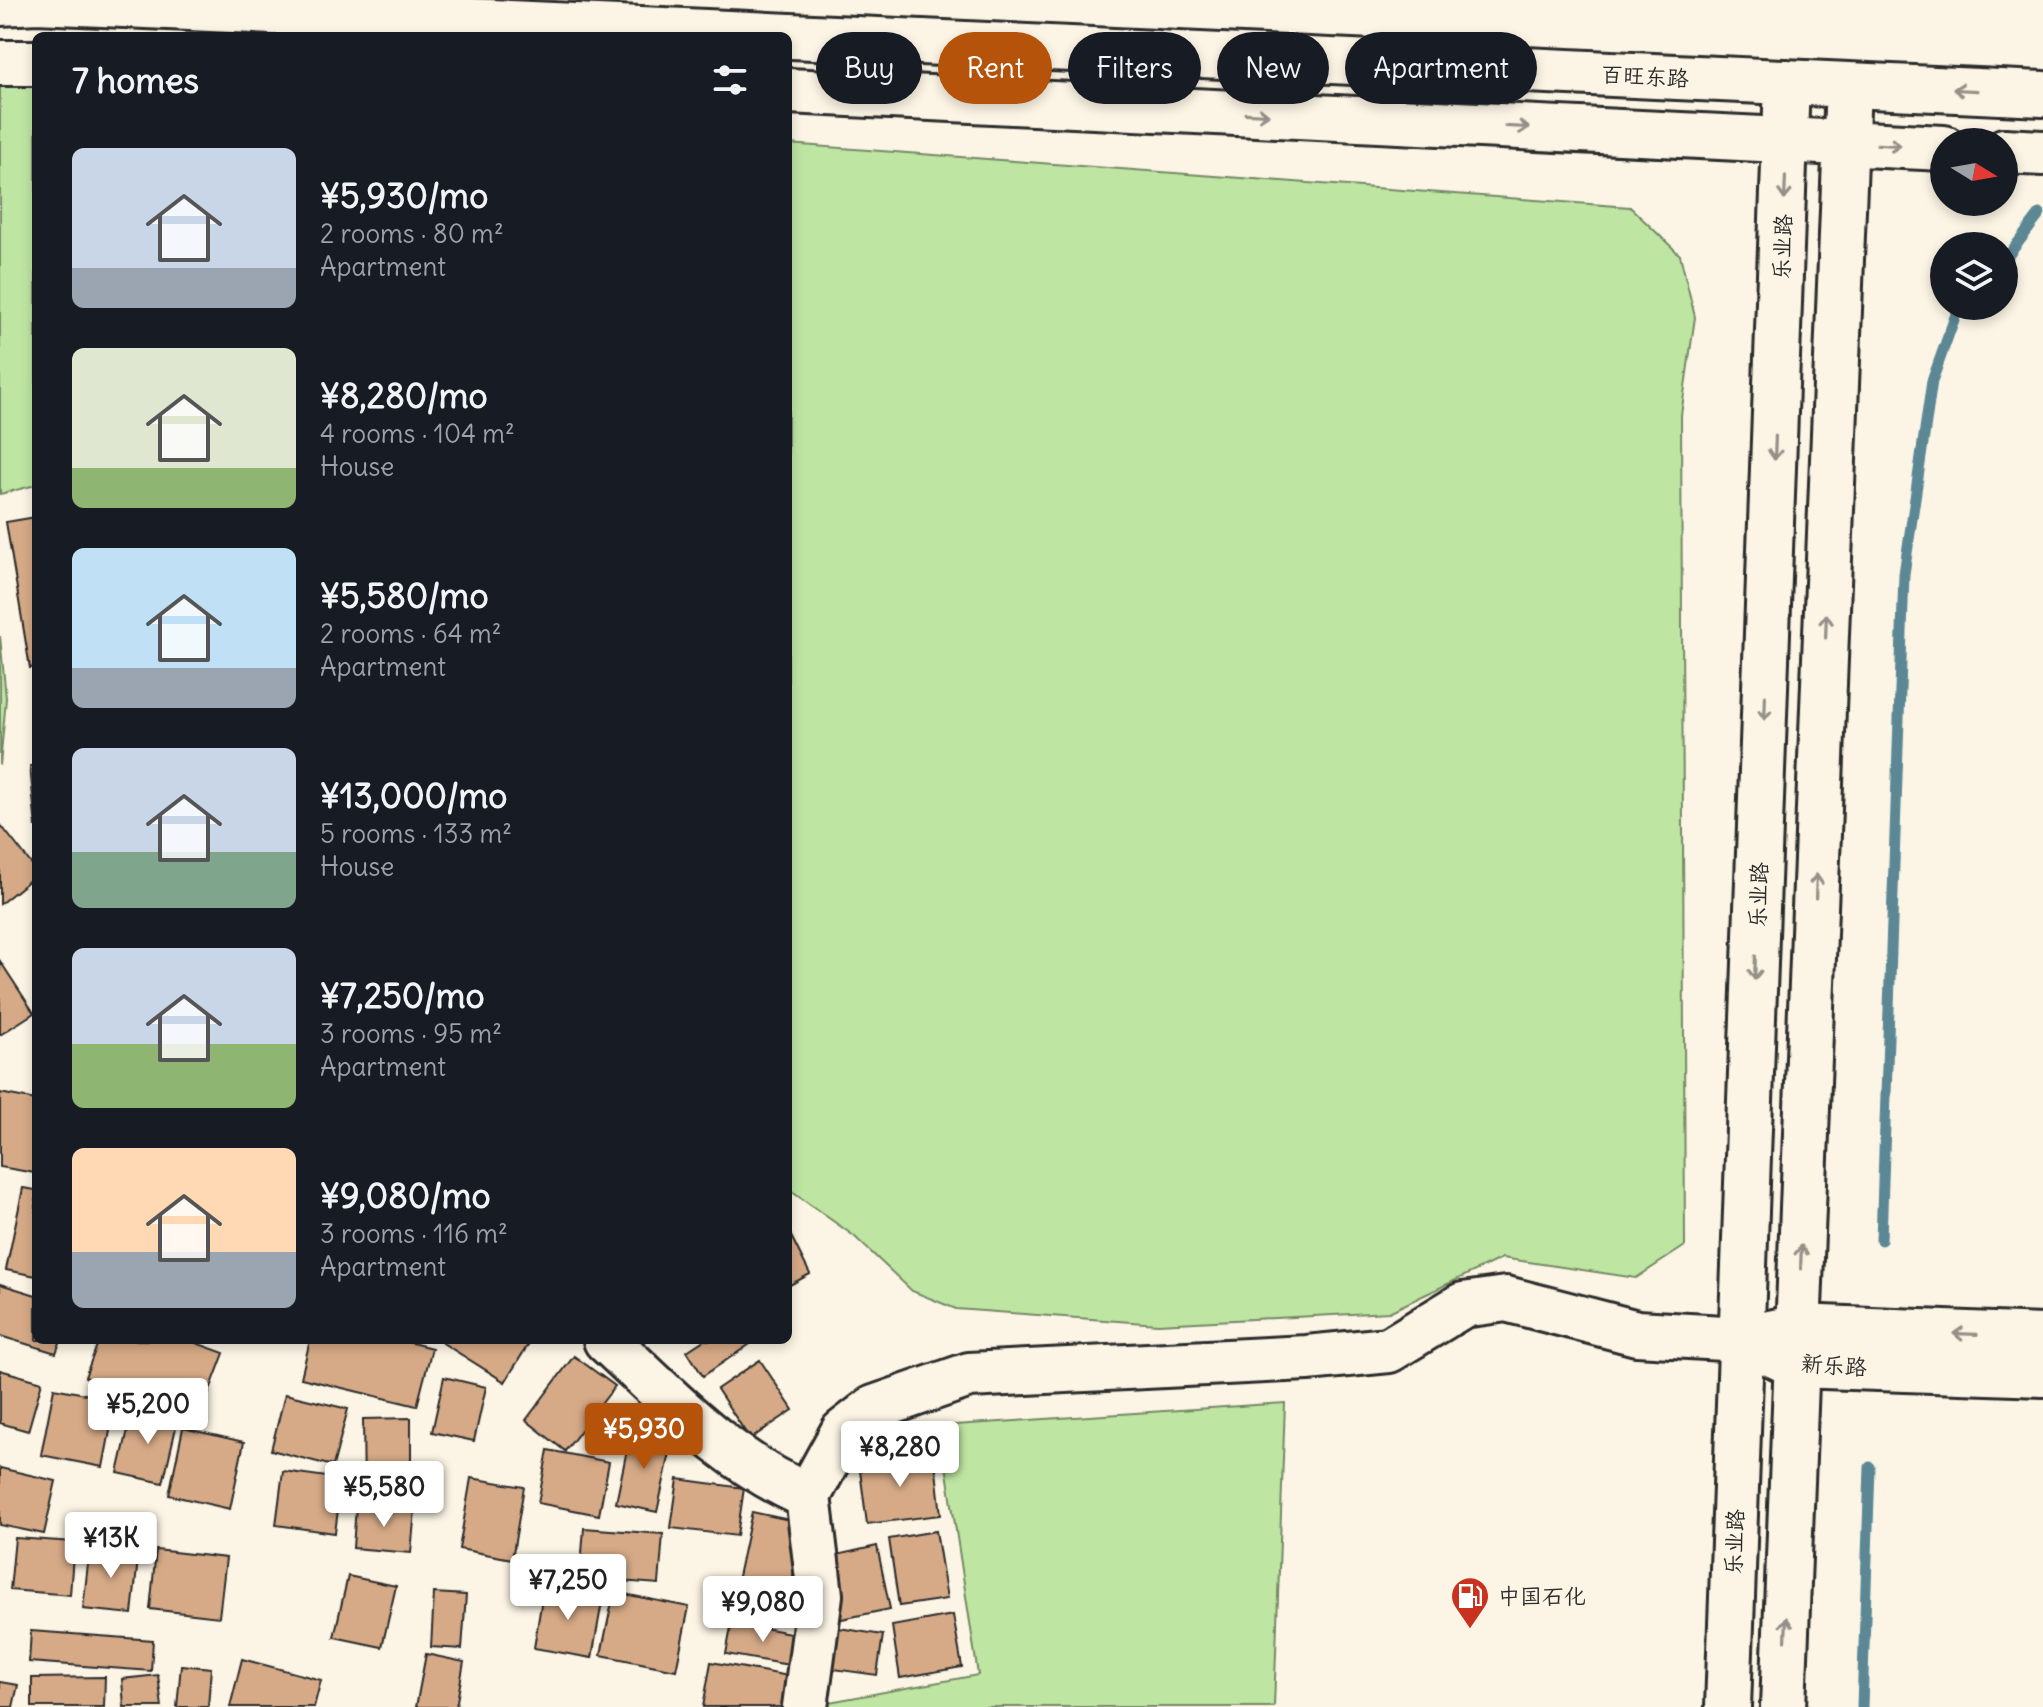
<!DOCTYPE html>
<meta charset="utf-8">
<style>
:root{--surface:#171b24;--page:#20242c;--text:#f1f3f6;--muted:#9ea1a6;--accent:#b45309}
body{margin:0;font-family:Delius,"LXGW WenKai TC",sans-serif;background:var(--page);color:var(--text);height:100vh;display:flex;flex-direction:column;font-size:30px;white-space:nowrap}
*{box-sizing:border-box;margin:0}
p{font-size:26px;color:var(--muted)}
.icon{flex:none;width:44px;height:44px;fill:none;stroke:currentColor;stroke-width:2;stroke-linecap:round;stroke-linejoin:round}
.map{position:relative;flex:1;overflow:hidden}
.details{position:absolute;left:32px;top:32px;width:760px;height:1312px;display:flex;flex-direction:column;background:var(--surface);border-radius:12px;box-shadow:0 4px 12px #0003}
.details>*{flex:none}
.banner{position:absolute;left:816px;top:32px;width:760px;height:72px;display:flex;gap:16px}
.needle{width:52px;rotate:101deg}
.controls{position:absolute;left:1930px;top:128px;display:grid;gap:16px}
.controls a{display:grid;place-items:center;width:88px;height:88px;border-radius:50%;background:var(--surface);box-shadow:0 4px 12px #0003;font-size:40px}
.price{position:absolute;translate:-50% -68px;padding:0 18px;border-radius:8px;background:#fff;color:#222;font-size:26px;line-height:52px;filter:drop-shadow(0 2px 4px #0008)}
.price::after{content:'';position:absolute;left:50%;top:48px;width:24px;height:18px;margin-left:-12px;background:inherit;clip-path:polygon(0 0,100% 0,50% 100%)}
.price.on{background:var(--accent);color:#fff}
ul{padding:0;list-style:none}
li{display:flex;align-items:center;gap:24px;height:200px;padding:0 40px}
li span{display:grid;place-items:center;flex:none;width:224px;height:160px;border-radius:12px;color:#555}
li>.icon{margin-inline-start:auto}
span .icon{width:96px;height:96px;fill:#fffc;stroke-width:1}
li b{font-size:34px}
h2{display:flex;justify-content:space-between;align-items:center;height:96px;padding:0 40px;font-size:34px}
.tag{padding:0 28px;border-radius:36px;background:var(--surface);box-shadow:0 4px 12px #0003;font-size:28px;line-height:72px}
.tag.on{background:var(--accent);color:#fff}
.map>svg:first-child{display:block}
.green{fill:#bee6a2;stroke:#748866;stroke-width:2}
.lines{fill:none;stroke-linecap:round;stroke-linejoin:round}
.stream{stroke:#5b8795;stroke-width:11}
.building{fill:#d6aa87;stroke:#2b2b2b;stroke-width:2}
.minor-casing{stroke:#2b2b2b;stroke-width:50}
.major-casing{stroke:#2b2b2b;stroke-width:50}
.minor{stroke:#fcf5e5;stroke-width:44}
.major{stroke:#fcf5e5;stroke-width:44}
.oneway{stroke:#949088}
.labels{text-anchor:middle;stroke-width:6;stroke-linejoin:round;paint-order:stroke}
.street-label{font-size:22px;fill:#2b2b2b;stroke:#fcf5e5}
.poi-label{font-size:22px;fill:#2b2b2b;stroke:#fcf5e5;text-anchor:start}
</style>
<div class="map">
<svg width="2043" height="1707" viewBox="0 0 2043 1707">
<rect width="100%" height="100%" fill="#fcf5e5"/>
<filter id="ink" filterUnits="userSpaceOnUse"><feTurbulence type="fractalNoise" baseFrequency=".0125" numOctaves="2"/><feDisplacementMap in="SourceGraphic" scale="16" xChannelSelector="R" yChannelSelector="G"/><feConvolveMatrix kernelMatrix="1 2 1 2 8 2 1 2 1" color-interpolation-filters="sRGB"/></filter>
<g filter="url(#ink)">
<path class="green" d="M 0,87 L 36,87 L 36,485 L 0,494 Z
M 788,144 L 1630,207 L 1680,255 L 1695,317 L 1681,415 L 1685,1246 L 1636,1278 L 1502,1258 L 1389,1312 L 1158,1324 L 956,1309 L 912,1291 L 854,1236 L 788,1189 Z
M 0,636 L 6,698 L 0,766 Z
M 1285,1403 L 1274,1707 L 829,1707 L 829,1702 L 978,1675 L 940,1426 Z"/>
<g class="lines">
<path class="stream" d="M 2004,261 L 2040,214
M 1881,1240 L 1904,574 L 1932,381 L 1956,314 L 1963,306
M 1862,1707 L 1870,1467"/>
</g>
<path class="building" d="M 36,517 L 36,667 L 30,668 L 6,522 Z
M 36,765 L 36,828 L 30,766 Z
M 0,824 L 36,870 L 36,875 L 0,904 Z
M 0,961 L 34,1013 L 0,1035 Z
M 0,1093 L 36,1100 L 35,1173 L 0,1167 Z
M 23,1188 L 36,1190 L 36,1276 L 6,1270 Z
M 788,1230 L 810,1274 L 788,1286 Z
M 0,1284 L 36,1295 L 36,1340 L 61,1340 L 56,1353 L 0,1336 Z
M 99,1340 L 188,1340 L 224,1353 L 199,1419 L 85,1377 Z
M 310,1340 L 400,1340 L 432,1348 L 417,1406 L 301,1378 Z
M 438,1340 L 531,1340 L 505,1382 Z
M 704,1340 L 756,1340 L 703,1376 L 687,1351 Z
M 574,1356 L 615,1386 L 565,1451 L 526,1420 Z
M 760,1360 L 793,1410 L 750,1439 L 717,1389 Z
M 0,1370 L 42,1382 L 28,1431 L 0,1423 Z
M 444,1377 L 486,1387 L 474,1441 L 432,1432 Z
M 54,1388 L 116,1400 L 103,1467 L 41,1455 Z
M 285,1394 L 348,1409 L 333,1466 L 271,1450 Z
M 133,1408 L 178,1419 L 163,1483 L 118,1473 Z
M 411,1418 L 411,1492 L 364,1493 L 363,1419 Z
M 183,1428 L 244,1442 L 230,1509 L 169,1495 Z
M 631,1430 L 673,1439 L 657,1512 L 616,1503 Z
M 548,1450 L 609,1462 L 599,1515 L 538,1503 Z
M 934,1453 L 941,1515 L 867,1524 L 859,1463 Z
M 0,1468 L 56,1481 L 44,1534 L 0,1525 Z
M 283,1471 L 342,1479 L 335,1533 L 276,1525 Z
M 471,1478 L 524,1487 L 512,1559 L 459,1549 Z
M 678,1479 L 744,1488 L 737,1536 L 671,1528 Z
M 356,1505 L 415,1510 L 411,1553 L 353,1548 Z
M 752,1512 L 804,1523 L 785,1616 L 732,1604 Z
M 584,1528 L 663,1534 L 659,1584 L 580,1578 Z
M 936,1531 L 947,1599 L 899,1606 L 889,1539 Z
M 15,1538 L 74,1542 L 70,1595 L 10,1590 Z
M 90,1545 L 139,1550 L 132,1614 L 83,1609 Z
M 877,1546 L 890,1609 L 832,1621 L 819,1559 Z
M 156,1550 L 226,1558 L 219,1617 L 150,1609 Z
M 348,1576 L 396,1586 L 382,1647 L 334,1637 Z
M 544,1586 L 603,1596 L 592,1658 L 534,1648 Z
M 614,1592 L 689,1607 L 676,1670 L 601,1655 Z
M 434,1593 L 466,1595 L 462,1649 L 431,1647 Z
M 953,1615 L 962,1667 L 900,1678 L 892,1626 Z
M 732,1622 L 801,1635 L 795,1666 L 726,1654 Z
M 839,1628 L 883,1635 L 877,1675 L 833,1669 Z
M 31,1631 L 153,1640 L 151,1671 L 29,1662 Z
M 426,1654 L 464,1662 L 456,1707 L 416,1707 Z
M 242,1659 L 321,1680 L 314,1707 L 230,1707 Z
M 711,1662 L 789,1676 L 783,1707 L 703,1707 Z
M 181,1665 L 211,1668 L 208,1707 L 177,1707 Z
M 158,1675 L 162,1707 L 124,1707 L 122,1679 Z
M 105,1677 L 104,1707 L 32,1707 L 32,1678 Z
M 0,1682 L 18,1685 L 13,1707 L 0,1707 Z"/>
<g class="lines">
<g class="minor-casing">
<path id="minor" d="M 2043,1337 L 1798,1327 L 1741,1339 L 1796,1365 L 2043,1374
M 606,1340 C 669,1398 727,1462 808,1496 L 820,1595 L 805,1707
M 808,1496 L 843,1432 L 874,1408 L 969,1375 L 1307,1358 L 1389,1350 L 1463,1305 L 1506,1299 L 1637,1333 L 1741,1339"/>
</g>
<g class="major-casing">
<path id="major" d="M 0,3 L 37,1 L 2043,94
M 0,63 L 36,63
M 788,91 L 1944,148
M 2004,151 L 2043,153
M 1728,1707 L 1787,82
M 1783,1707 L 1848,85"/>
</g>
<use href="#minor" class="minor"/>
<use href="#major" class="major"/>
</g>
<defs><path id="oneway-shaft" d="M-6 0H5M1.5-3L5.5 0L1.5 3" fill="none" stroke-width="1.6" stroke-linecap="round" stroke-linejoin="round" transform="scale(2)"/></defs>
<g class="oneway">
<use href="#oneway-shaft" transform="translate(1965 90) rotate(-177)"/>
<use href="#oneway-shaft" transform="translate(1257 114) rotate(3)"/>
<use href="#oneway-shaft" transform="translate(1517 127) rotate(3)"/>
<use href="#oneway-shaft" transform="translate(1889 145) rotate(3)"/>
<use href="#oneway-shaft" transform="translate(1785 188) rotate(92)"/>
<use href="#oneway-shaft" transform="translate(1775 448) rotate(92)"/>
<use href="#oneway-shaft" transform="translate(1826 626) rotate(-88)"/>
<use href="#oneway-shaft" transform="translate(1765 708) rotate(92)"/>
<use href="#oneway-shaft" transform="translate(1816 886) rotate(-88)"/>
<use href="#oneway-shaft" transform="translate(1755 968) rotate(92)"/>
<use href="#oneway-shaft" transform="translate(1801 1257) rotate(-88)"/>
<use href="#oneway-shaft" transform="translate(1965 1334) rotate(-178)"/>
<use href="#oneway-shaft" transform="translate(1786 1629) rotate(-88)"/>
</g>
</g>
<defs>
<g id="fuel-pin" transform="scale(2)"><path d="M0 17L-7.5 6A9.5 9.5 0 1 1 7.5 6Z" fill="#c8321e" stroke="#fcf5e5"/><path d="M-5.5-6h7V0h2V4h1.3V-2.5L3-4.5l.8-.8L6-3V5H2.5V1h-1V6h-7ZM-4.2-4.7v3.2H.2V-4.7Z" fill="#fff"/></g>
</defs>
<g fill-rule="evenodd">
<use href="#fuel-pin" x="1470" y="1596"/>
</g>
<g class="labels">
<g class="street-label">
<text transform="translate(1645 76) rotate(3)" y="8">百旺东路</text>
<text transform="translate(1782 247) rotate(-88)" y="8">乐业路</text>
<text transform="translate(1758 895) rotate(-88)" y="8">乐业路</text>
<text transform="translate(1834 1365) rotate(4)" y="8">新乐路</text>
<text transform="translate(1734 1542) rotate(-88)" y="8">乐业路</text>
</g>
<g class="poi-label">
<text x="1498" y="1604">中国石化</text>
</g>
</g>
</svg>
<div class="controls">
<a><svg class="needle" viewBox="-14 -14 28 28"><path d="M0-13l5 13h-10z" fill="#e53935"/><path d="M0 13l5-13h-10z" fill="#9ea1a6"/></svg></a>
<a><svg class="icon" aria-label="layers" viewBox="0 0 24 24"><path d="M12 4l9 5-9 5-9-5zM3 14l9 5 9-5"/></svg></a>
</div>
<b class="price" style="left:148px;top:1446px">¥5,200</b>
<b class="price on" style="left:644px;top:1471px">¥5,930</b>
<b class="price" style="left:900px;top:1489px">¥8,280</b>
<b class="price" style="left:384px;top:1529px">¥5,580</b>
<b class="price" style="left:111px;top:1580px">¥13K</b>
<b class="price" style="left:568px;top:1622px">¥7,250</b>
<b class="price" style="left:763px;top:1644px">¥9,080</b>
<div class="banner">
<a class="tag">Buy</a>
<a class="tag on">Rent</a>
<a class="tag">Filters</a>
<a class="tag">New</a>
<a class="tag">Apartment</a>
</div>
<section class="details">
<h2>7 homes<svg class="icon" aria-label="filters" viewBox="0 0 24 24"><path d="M4 7h16M4 17h16"/><circle cx="9" cy="7" r="2"/><circle cx="15" cy="17" r="2"/></svg></h2>
<ul>
<li><span style="background:linear-gradient(#c9d6e8 75%,#9aa5b1 0)"><svg class="icon" aria-label="home" viewBox="0 0 24 24"><path d="M3 11l9-7 9 7M6 9v11h12V9"/></svg></span><div><b>¥5,930/mo</b><p>2 rooms · 80 m²</p><p>Apartment</p></div></li>
<li><span style="background:linear-gradient(#dfe7d0 75%,#8fb573 0)"><svg class="icon" aria-label="home" viewBox="0 0 24 24"><path d="M3 11l9-7 9 7M6 9v11h12V9"/></svg></span><div><b>¥8,280/mo</b><p>4 rooms · 104 m²</p><p>House</p></div></li>
<li><span style="background:linear-gradient(#bfe0f5 75%,#9aa5b1 0)"><svg class="icon" aria-label="home" viewBox="0 0 24 24"><path d="M3 11l9-7 9 7M6 9v11h12V9"/></svg></span><div><b>¥5,580/mo</b><p>2 rooms · 64 m²</p><p>Apartment</p></div></li>
<li><span style="background:linear-gradient(#c9d6e8 65%,#7fa58c 0)"><svg class="icon" aria-label="home" viewBox="0 0 24 24"><path d="M3 11l9-7 9 7M6 9v11h12V9"/></svg></span><div><b>¥13,000/mo</b><p>5 rooms · 133 m²</p><p>House</p></div></li>
<li><span style="background:linear-gradient(#c9d6e8 60%,#8fb573 0)"><svg class="icon" aria-label="home" viewBox="0 0 24 24"><path d="M3 11l9-7 9 7M6 9v11h12V9"/></svg></span><div><b>¥7,250/mo</b><p>3 rooms · 95 m²</p><p>Apartment</p></div></li>
<li><span style="background:linear-gradient(#ffd9b3 65%,#9aa5b1 0)"><svg class="icon" aria-label="home" viewBox="0 0 24 24"><path d="M3 11l9-7 9 7M6 9v11h12V9"/></svg></span><div><b>¥9,080/mo</b><p>3 rooms · 116 m²</p><p>Apartment</p></div></li>
</ul>
</section>
</div>
